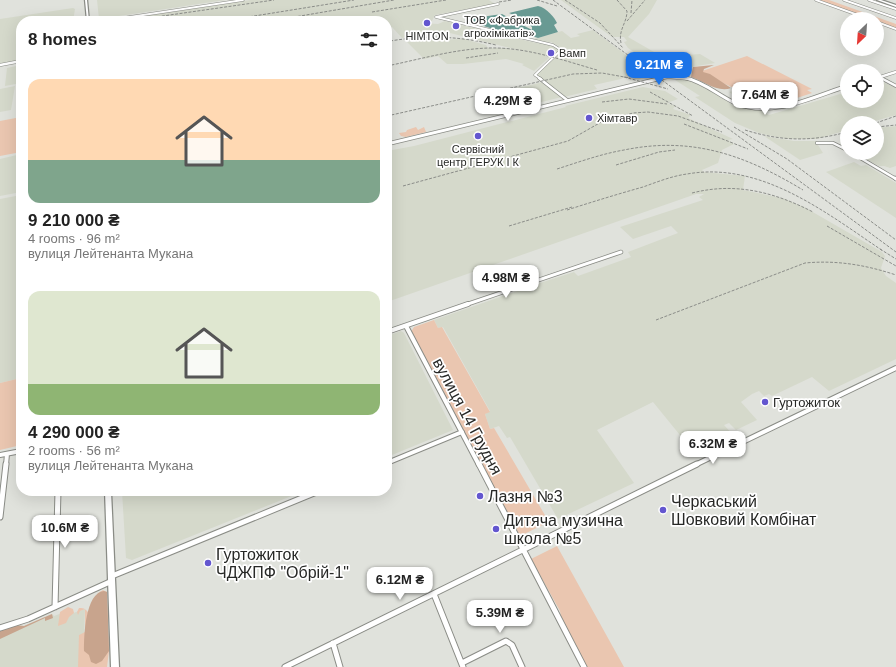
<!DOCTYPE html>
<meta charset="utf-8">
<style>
:root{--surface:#fff;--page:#f6f6f6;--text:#222;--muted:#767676;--accent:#1a73e8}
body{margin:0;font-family:Helvetica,sans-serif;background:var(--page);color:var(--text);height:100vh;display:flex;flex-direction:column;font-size:15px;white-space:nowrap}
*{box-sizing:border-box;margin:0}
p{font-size:13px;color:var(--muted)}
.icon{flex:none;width:22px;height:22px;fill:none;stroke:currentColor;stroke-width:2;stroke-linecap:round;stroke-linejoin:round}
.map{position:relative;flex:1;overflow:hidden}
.drawer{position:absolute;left:16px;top:16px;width:376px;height:480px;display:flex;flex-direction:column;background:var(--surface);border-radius:16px;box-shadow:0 4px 16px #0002}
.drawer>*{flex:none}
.needle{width:26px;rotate:205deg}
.fabs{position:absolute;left:840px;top:12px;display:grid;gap:8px}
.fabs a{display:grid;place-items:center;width:44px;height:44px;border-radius:50%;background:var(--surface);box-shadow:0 4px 16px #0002;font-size:20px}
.price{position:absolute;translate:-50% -34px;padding:0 9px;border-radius:8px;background:#fff;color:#222;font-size:13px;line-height:26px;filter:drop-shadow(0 1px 2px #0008)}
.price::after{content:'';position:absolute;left:50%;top:24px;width:12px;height:9px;margin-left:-6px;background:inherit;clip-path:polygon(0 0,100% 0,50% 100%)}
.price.on{background:var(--accent);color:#fff}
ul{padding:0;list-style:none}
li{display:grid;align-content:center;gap:8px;height:212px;padding:0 12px}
li span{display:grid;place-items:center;height:124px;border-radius:12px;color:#555}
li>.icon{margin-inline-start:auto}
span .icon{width:72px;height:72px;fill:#fffc;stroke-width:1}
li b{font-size:17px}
h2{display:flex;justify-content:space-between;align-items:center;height:48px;padding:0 12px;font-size:17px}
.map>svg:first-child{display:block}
.built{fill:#d5d9cb}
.green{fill:#eac6b0}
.forest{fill:#c8a48d}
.water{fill:#699a93}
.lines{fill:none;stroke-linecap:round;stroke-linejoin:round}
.street-far4-casing{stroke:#8a8c86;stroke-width:3}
.street-far3-casing{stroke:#8a8c86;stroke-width:4}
.street-far2-casing{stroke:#8a8c86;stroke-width:4.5}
.street-far1-casing{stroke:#8a8c86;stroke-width:6}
.street-casing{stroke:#8a8c86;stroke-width:7}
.secondary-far1-casing{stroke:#8a8c86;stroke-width:3.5}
.secondary-casing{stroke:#8a8c86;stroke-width:4.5}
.primary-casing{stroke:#8a8c86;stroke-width:2.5}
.street-far4{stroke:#fff;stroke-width:2}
.street-far3{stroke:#fff;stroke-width:2.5}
.street-far2{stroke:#fff;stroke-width:3}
.street-far1{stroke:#fff;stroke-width:4}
.street{stroke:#fff;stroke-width:5}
.secondary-far1{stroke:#fff;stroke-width:2.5}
.secondary{stroke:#fff;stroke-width:3}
.primary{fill:#fff;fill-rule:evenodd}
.rail{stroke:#8b8d89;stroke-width:1;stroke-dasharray:3 1.5;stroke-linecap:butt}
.poi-dot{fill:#6356cf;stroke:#fff;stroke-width:1.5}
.labels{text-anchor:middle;stroke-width:3.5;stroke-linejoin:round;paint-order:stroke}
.far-poi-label{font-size:11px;fill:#272826;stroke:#fff;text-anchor:start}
.poi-label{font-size:13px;fill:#272826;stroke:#fff;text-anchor:start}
.near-street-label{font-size:16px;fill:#272826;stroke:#fff}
.near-poi-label{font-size:16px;fill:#272826;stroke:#fff;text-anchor:start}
</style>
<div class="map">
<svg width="896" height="667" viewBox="0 0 896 667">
<rect width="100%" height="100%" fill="#e0e2dc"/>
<path class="built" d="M 97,0 L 225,0 L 99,19 Z
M 250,0 L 489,0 L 495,4 L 435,15 L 432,21 L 424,23 L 438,24 L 445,21 L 536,43 L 550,44 L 560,51 L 551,56 L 534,71 L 522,65 L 524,64 L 506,59 L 463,64 L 447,64 L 438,56 L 424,59 L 407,42 L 428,40 L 464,39 L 486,45 L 488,48 L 507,48 L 526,52 L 450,33 L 449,35 L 425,34 L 402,38 L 392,27 L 387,28 L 387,21 L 112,21 Z
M 561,0 L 657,0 L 649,14 L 628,37 L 687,71 L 666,74 L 628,48 L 624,42 L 627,41 L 624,37 L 612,37 Z
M 73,8 L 75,9 L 73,21 L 21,21 L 21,60 L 0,64 L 0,19 Z
M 593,30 L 630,58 L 628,59 L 650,72 L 650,75 L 640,78 L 641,79 L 638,80 L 627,76 L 621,79 L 594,85 L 597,89 L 564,97 L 537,77 L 537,73 L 558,55 L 578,57 L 565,53 L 566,50 L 551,42 L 541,42 L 531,40 L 562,31 L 571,38 L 580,36 L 577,34 Z
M 700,54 L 715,63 L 691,67 L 674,56 Z
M 21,65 L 21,83 L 5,86 L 7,68 Z
M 675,80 L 693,80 L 736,107 L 760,110 L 769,115 L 847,92 L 847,101 L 877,101 L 877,84 L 883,82 L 896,88 L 896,115 L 868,123 L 847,123 L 847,130 L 817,139 L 786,139 L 759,133 L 735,123 L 695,97 L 700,96 Z
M 543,82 L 562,97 L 505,111 L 488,95 Z
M 15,86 L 11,110 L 0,112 L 0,89 Z
M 643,87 L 665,91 L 678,99 L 667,103 L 675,106 L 673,109 L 691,115 L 688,118 L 733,139 L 728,140 L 734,144 L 722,150 L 718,163 L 702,170 L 704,172 L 745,176 L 743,190 L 782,198 L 804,207 L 882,252 L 885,256 L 881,268 L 886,276 L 896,283 L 896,359 L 829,391 L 812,377 L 772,396 L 769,394 L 764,396 L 759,391 L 752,394 L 741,402 L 757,420 L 736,430 L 729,423 L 724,425 L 735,437 L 697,456 L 653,402 L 597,430 L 634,483 L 558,519 L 510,437 L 507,438 L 499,426 L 490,429 L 485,414 L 490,411 L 443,327 L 438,328 L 434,320 L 540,283 L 574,272 L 578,276 L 631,257 L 628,252 L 678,233 L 671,226 L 633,239 L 620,227 L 703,200 L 699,197 L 704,194 L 696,194 L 387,302 L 387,151 L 414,146 L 566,107 L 565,106 Z
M 749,87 L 767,97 L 770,97 L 779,104 L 774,103 L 773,105 L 767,108 L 743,101 L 729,92 Z
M 896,126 L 896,166 L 890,168 L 884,166 L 879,166 L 854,153 L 877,153 L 877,128 Z
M 764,136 L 794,141 L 819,141 L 818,145 L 823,153 L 800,160 Z
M 21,154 L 21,192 L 0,196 L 0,159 Z
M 854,162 L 861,166 L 866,165 L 896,183 L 896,218 L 826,172 Z
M 21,195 L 21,378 L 0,383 L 0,199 Z
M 401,331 L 404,333 L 453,430 L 387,457 L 387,336 Z
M 122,491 L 304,491 L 132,560 L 126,558 Z
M 85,609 L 83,667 L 0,667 L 0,631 L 15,625 L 24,626 L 52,614 L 54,616 L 62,613 L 62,617 Z"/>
<path class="green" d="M 817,0 L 829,0 L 896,24 L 896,29 L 877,22 L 877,19 L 869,19 Z
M 747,56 L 812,89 L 807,90 L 812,93 L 788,101 L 770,91 L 760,93 L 749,87 L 738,90 L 699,72 Z
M 21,117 L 21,152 L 0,156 L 0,121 Z
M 416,127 L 418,130 L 424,127 L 426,132 L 406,137 L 401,136 L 399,133 L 406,132 L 407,130 Z
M 434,320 L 438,328 L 442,327 L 490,412 L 485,414 L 490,429 L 494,428 L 549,522 L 520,536 L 411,332 L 414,327 Z
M 21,378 L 21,445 L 0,450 L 0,383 Z
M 557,546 L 624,667 L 587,667 L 561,617 L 560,611 L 531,559 Z
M 103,590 L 107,592 L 109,651 L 107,667 L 78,667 L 79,635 L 85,632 L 85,609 L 80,611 L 78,615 L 77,612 L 79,608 C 85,608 85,609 89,613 L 98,593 Z
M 68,607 L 73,609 L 74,613 L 69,617 L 66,623 L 58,626 L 60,612 Z"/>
<path class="forest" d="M 714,65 L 704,69 L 703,72 L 710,74 L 731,88 C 718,93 703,81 691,77 L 693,67 Z
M 104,591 L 107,592 L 109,651 L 102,661 L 96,664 L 91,662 L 89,655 L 84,651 C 84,636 85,593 104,591 Z
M 52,614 L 53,618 L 45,621 L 45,618 L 0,639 L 0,631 L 15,625 L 24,626 Z"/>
<path class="water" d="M 538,6 C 547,8 555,18 557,23 L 554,25 L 558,32 L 538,38 L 526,34 L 513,34 L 490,28 L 468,21 L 474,18 L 502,14 L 532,30 L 532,27 L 523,19 L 509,13 Z"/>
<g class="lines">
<g class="street-far4-casing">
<path id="street-far4" d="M 816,0 L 869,19
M 844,0 L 896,18
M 869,0 L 896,9
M 498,4 L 436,17 L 553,45 L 561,50 L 535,75 L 541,79
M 103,21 L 243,0
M 877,22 L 896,29
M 878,77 L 883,79"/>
</g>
<g class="street-far3-casing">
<path id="street-far3" d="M 539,78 L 567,100
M 881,78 L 896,86
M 817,143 L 833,143 L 847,150
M 852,153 L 896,179"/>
</g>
<g class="street-far2-casing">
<path id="street-far2" d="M 895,178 L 896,179
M 465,305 L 621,252"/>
</g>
<g class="street-far1-casing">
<path id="street-far1" d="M 406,326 L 479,465
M 387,332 L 468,304
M 0,455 L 21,451
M 387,463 L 462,432
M 6,465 L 7,454
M 695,465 L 896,368"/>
</g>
<g class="street-casing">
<path id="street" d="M 479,464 L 584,667
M 0,517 L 6,464
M 112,576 L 319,491
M 434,594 L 463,667
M 55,607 L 58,491
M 0,628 L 28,619 L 112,581
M 333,643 L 340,667
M 462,663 L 506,641 L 512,645 L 522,667
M 285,667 L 697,464"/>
</g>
<g class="secondary-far1-casing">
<path id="secondary-far1" d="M 0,65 L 21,61
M 877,78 L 896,72
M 658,79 L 668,77 L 691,79"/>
</g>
<g class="secondary-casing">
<path id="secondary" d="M 686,78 C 704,82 718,95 735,103 C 770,119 813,97 847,86
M 387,144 L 662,78"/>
</g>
<g class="primary-casing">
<path id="primary" d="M 85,0 L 87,0 L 89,21 L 87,21 Z
M 877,0 L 881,0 L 896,5 L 896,7 Z
M 105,491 L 111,491 L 119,667 L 111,667 Z"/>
</g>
<use href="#street-far4" class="street-far4"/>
<use href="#street-far3" class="street-far3"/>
<use href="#street-far2" class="street-far2"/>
<use href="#street-far1" class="street-far1"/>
<use href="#street" class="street"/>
<use href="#secondary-far1" class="secondary-far1"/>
<use href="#secondary" class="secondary"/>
<use href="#primary" class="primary"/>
<path class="rail" d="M 537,0 L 557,6
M 553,0 L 896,252
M 565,0 L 600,23 L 623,48
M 617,0 L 627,11 C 627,23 618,30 621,43
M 499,2 L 512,0
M 372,12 L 446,0
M 631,13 L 632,0
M 135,20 L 274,0
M 223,21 L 354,0
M 271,21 L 394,0
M 627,21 L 645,0
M 390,41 C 427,35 459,36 496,45
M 466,58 L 498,53
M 387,66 C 421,59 455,49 489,48 C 526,47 562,60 597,70
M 624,77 L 668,89
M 650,92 L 693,116
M 602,102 L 629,99 L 667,104
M 387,116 L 573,74 L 602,73 L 630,78
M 876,123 L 896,116
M 684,124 L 748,149
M 734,127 L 787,159 L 896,240
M 877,127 L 896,125
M 745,130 C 780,141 811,142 847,132
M 616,165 L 659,152 L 675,150
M 557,169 C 579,162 601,154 624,150 C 692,136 745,155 803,190
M 403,186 L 568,141 L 603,121 L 633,113 L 648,112 L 678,116 L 722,132
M 692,193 C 735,182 774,192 813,212
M 567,210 C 592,202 618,194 643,187 C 657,182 672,176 687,174 C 761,161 825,212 883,251
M 509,226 L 572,207
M 827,226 L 896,266
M 880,249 L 896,259
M 656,320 L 805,263 C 837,260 866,265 896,275"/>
</g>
<g class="poi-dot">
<circle cx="427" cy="23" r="4"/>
<circle cx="456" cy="26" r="4"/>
<circle cx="551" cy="53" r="4"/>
<circle cx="589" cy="118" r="4"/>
<circle cx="478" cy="136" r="4"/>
<circle cx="765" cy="402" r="4"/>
<circle cx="480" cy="496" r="4"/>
<circle cx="663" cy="510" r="4"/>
<circle cx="496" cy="529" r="4"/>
<circle cx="208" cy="563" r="4"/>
</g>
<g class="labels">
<g class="far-poi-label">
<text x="464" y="24">ТОВ «Фабрика<tspan x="464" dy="13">агрохімікатів»</tspan></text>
<text x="427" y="40" text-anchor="middle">HIMTON</text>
<text x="559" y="57">Вамп</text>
<text x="597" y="122">Хімтавр</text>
<text x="478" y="153" text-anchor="middle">Сервісний<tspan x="478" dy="13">центр ГЕРУК І К</tspan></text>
</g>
<g class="poi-label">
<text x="773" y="407">Гуртожиток</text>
</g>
<g class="near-street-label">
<text transform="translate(468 416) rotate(62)" y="6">вулиця 14 Грудня</text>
</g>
<g class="near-poi-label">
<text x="488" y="502">Лазня №3</text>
<text x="671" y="507">Черкаський<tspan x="671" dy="18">Шовковий Комбінат</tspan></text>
<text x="504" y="526">Дитяча музична<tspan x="504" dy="18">школа №5</tspan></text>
<text x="216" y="560">Гуртожиток<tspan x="216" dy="18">ЧДЖПФ "Обрій-1"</tspan></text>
</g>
</g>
</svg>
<div class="fabs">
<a><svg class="needle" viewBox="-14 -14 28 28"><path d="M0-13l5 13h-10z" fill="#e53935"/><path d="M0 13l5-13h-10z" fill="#767676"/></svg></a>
<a><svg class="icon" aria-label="locate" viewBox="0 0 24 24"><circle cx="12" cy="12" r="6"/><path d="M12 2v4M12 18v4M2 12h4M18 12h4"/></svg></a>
<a><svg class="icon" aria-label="layers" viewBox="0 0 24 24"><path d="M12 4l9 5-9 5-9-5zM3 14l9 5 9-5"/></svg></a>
</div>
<b class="price on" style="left:659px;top:86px">9.21M ₴</b>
<b class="price" style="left:765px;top:116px">7.64M ₴</b>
<b class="price" style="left:508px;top:122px">4.29M ₴</b>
<b class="price" style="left:506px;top:299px">4.98M ₴</b>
<b class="price" style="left:713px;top:465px">6.32M ₴</b>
<b class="price" style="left:65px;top:549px">10.6M ₴</b>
<b class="price" style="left:400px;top:601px">6.12M ₴</b>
<b class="price" style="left:500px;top:634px">5.39M ₴</b>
<section class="drawer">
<h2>8 homes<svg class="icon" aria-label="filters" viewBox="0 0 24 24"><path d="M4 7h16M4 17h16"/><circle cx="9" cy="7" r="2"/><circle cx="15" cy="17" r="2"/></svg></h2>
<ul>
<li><span style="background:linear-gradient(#ffd9b3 65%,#7fa58c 0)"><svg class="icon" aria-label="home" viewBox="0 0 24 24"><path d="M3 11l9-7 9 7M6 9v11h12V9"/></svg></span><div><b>9 210 000 ₴</b><p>4 rooms · 96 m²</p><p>вулиця Лейтенанта Мукана</p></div></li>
<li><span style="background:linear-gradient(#dfe7d0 75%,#8fb573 0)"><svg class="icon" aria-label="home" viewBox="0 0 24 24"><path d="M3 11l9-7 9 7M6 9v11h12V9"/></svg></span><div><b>4 290 000 ₴</b><p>2 rooms · 56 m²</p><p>вулиця Лейтенанта Мукана</p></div></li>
</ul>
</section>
</div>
